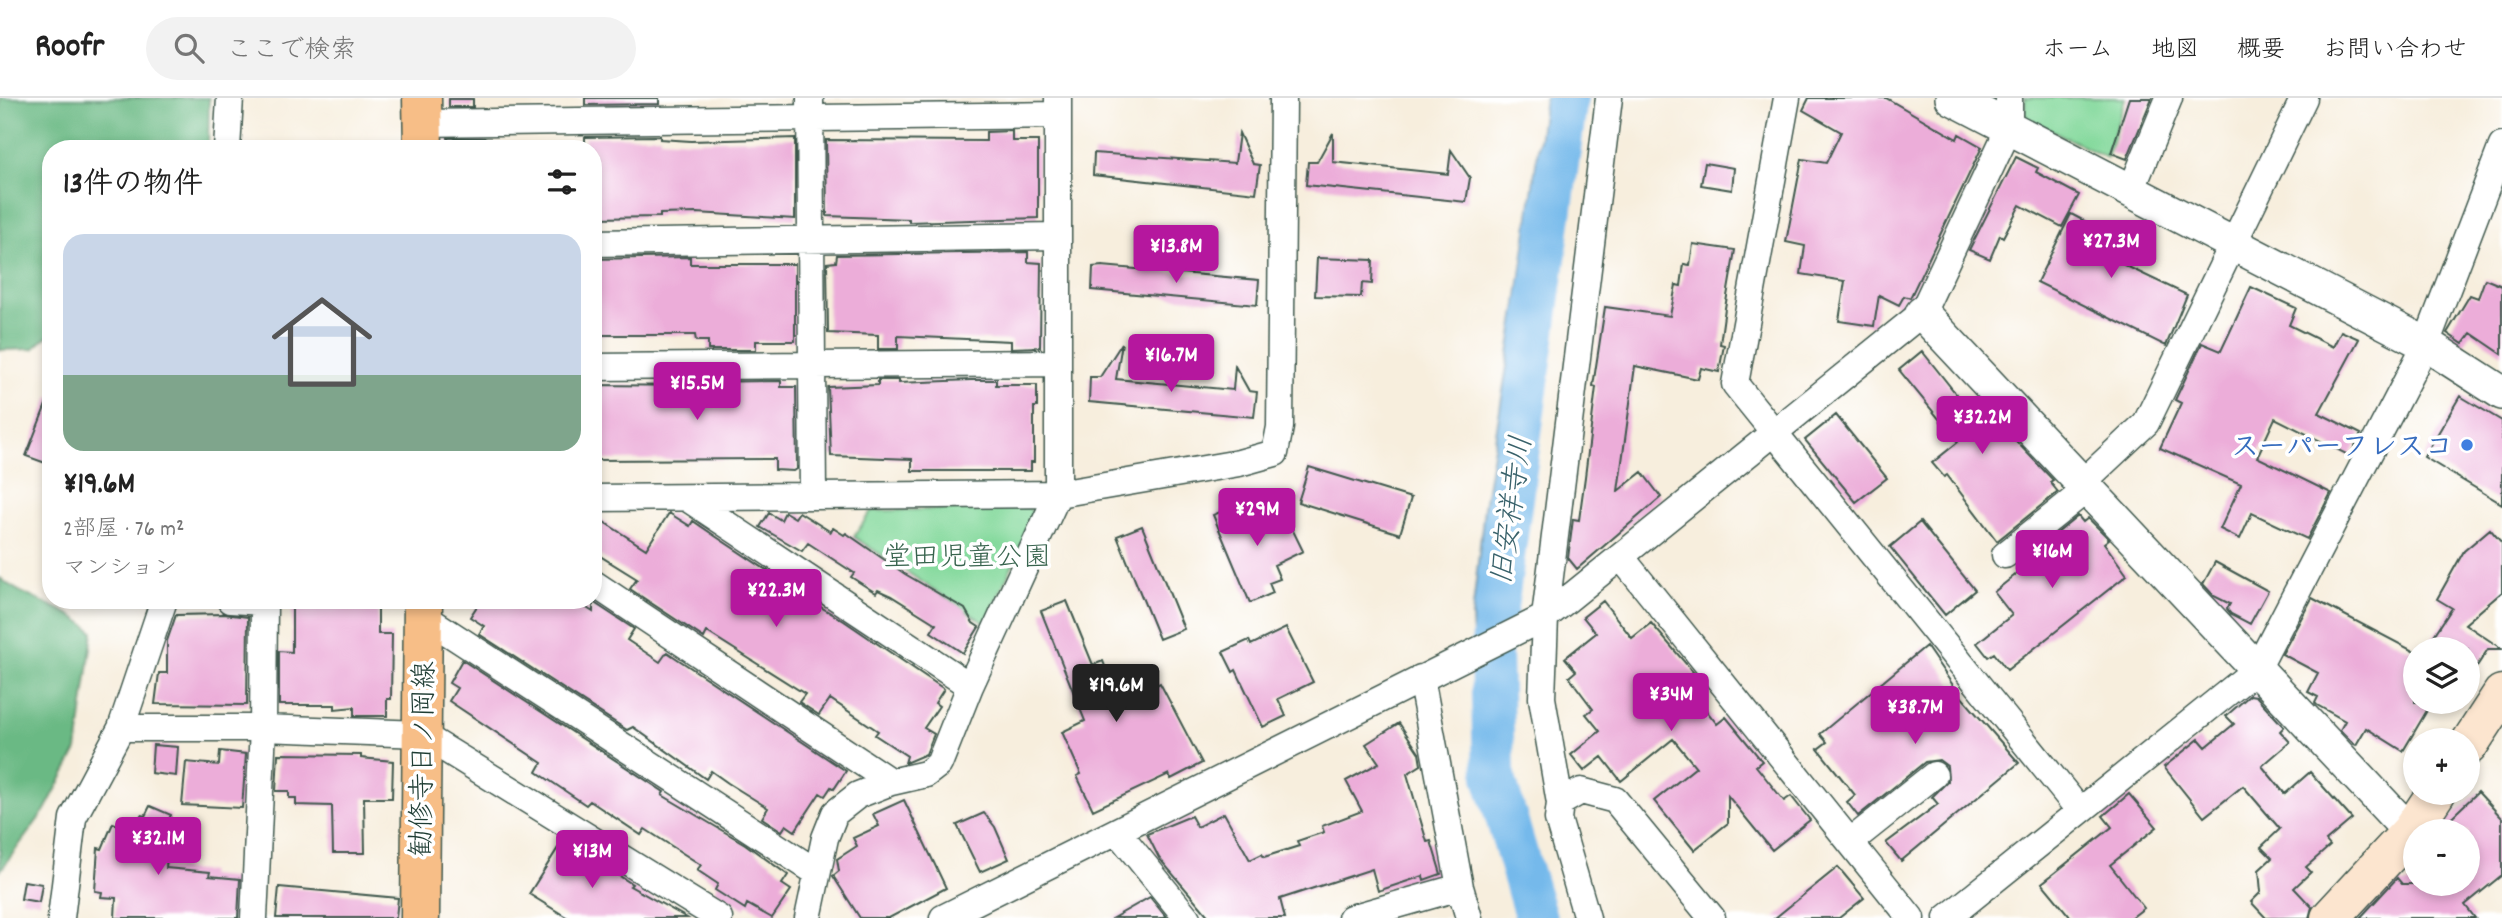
<!DOCTYPE html>
<html lang="ja">
<meta charset="utf-8">
<style>
:root{--surface:#fff;--page:#f2f2f2;--text:#222;--muted:#767676;--line:#e0e0e0;--accent:#b5179e}
body{margin:0;font-family:Dekko,"Klee One",sans-serif;background:var(--page);color:var(--text);height:100vh;display:flex;flex-direction:column;font-size:26px;white-space:nowrap}
*{box-sizing:border-box;margin:0}
p{font-size:23px;color:var(--muted)}
.icon{flex:none;width:38px;height:38px;fill:none;stroke:currentColor;stroke-width:2;stroke-linecap:round;stroke-linejoin:round}
.map{position:relative;flex:1;overflow:hidden}
.panel{position:absolute;left:42px;top:42px;width:560px;height:469px;display:flex;flex-direction:column;background:var(--surface);border-radius:28px;box-shadow:0 4px 10px #0003}
.panel>*{flex:none}
.controls{position:absolute;left:2403px;top:539px;display:grid;gap:14px}
.controls a{display:grid;place-items:center;width:77px;height:77px;border-radius:50%;background:var(--surface);box-shadow:0 4px 10px #0003;font-size:35px}
.price{position:absolute;translate:-50% -60px;padding:0 16px;border-radius:7px;background:var(--accent);color:#fff;font-size:23px;line-height:46px;filter:drop-shadow(0 2px 4px #0008)}
.price::after{content:'';position:absolute;left:50%;top:42px;width:21px;height:16px;margin-left:-10px;background:inherit;clip-path:polygon(0 0,100% 0,50% 100%)}
.price.on{background:#222;color:#fff}
ul{padding:0;list-style:none}
li{display:grid;align-content:center;gap:14px;height:371px;padding:0 21px}
li span{display:grid;place-items:center;height:217px;border-radius:21px;color:#555}
li>.icon{margin-inline-start:auto}
span .icon{width:126px;height:126px;fill:#fffc;stroke-width:1}
li b{font-size:30px}
h2{display:flex;justify-content:space-between;align-items:center;height:84px;padding:0 21px;font-size:30px}
header{display:flex;align-items:center;gap:42px;box-sizing:border-box;height:98px;padding:0 35px;background:var(--surface);border-bottom:2px solid var(--line)}
header strong{font-size:33px}
nav{display:flex;gap:38px;margin-inline-start:auto;font-size:24px}
.search{width:490px;height:63px;background:var(--page);display:flex;align-items:center;gap:18px;box-sizing:border-box;padding:0 24px;border-radius:38px;color:var(--muted);font-size:26px}
.map>svg:first-child{display:block}
.green{fill:#84d99c;stroke:#528b68;stroke-width:2}
.forest{fill:#6bb984;stroke:#457b5c;stroke-width:2}
.water{fill:#75b9eb;stroke:#4a7b90;stroke-width:2}
.lines{fill:none;stroke-linecap:round;stroke-linejoin:round}
.river{stroke:#75b9eb;stroke-width:42}
.building{fill:#ecadd9}
.minor-casing{stroke:#3f584d;stroke-width:29}
.tertiary-casing{stroke:#3f584d;stroke-width:36}
.secondary-casing{stroke:#3f584d;stroke-width:41}
.primary-casing{stroke:#3f584d;stroke-width:41}
.minor{stroke:#fff;stroke-width:26}
.tertiary{stroke:#fff;stroke-width:33}
.secondary{stroke:#fce5cf;stroke-width:38}
.primary{stroke:#f7be87;stroke-width:38}
.shop-dot{fill:#3f7fe0;stroke:#fff;stroke-width:2.5}
.labels{text-anchor:middle;stroke-width:7;stroke-linejoin:round;paint-order:stroke}
.shop-label{font-size:28px;font-weight:bold;fill:#366cbe;stroke:#fff;text-anchor:end}
.park-label{font-size:28px;fill:#38644e;stroke:#fff}
.street-label{font-size:28px;fill:#1f3d34;stroke:#fff}
.water-label{font-size:30px;font-style:italic;fill:#39626b;stroke:#fff}
</style>
<header>
<strong>Roofr</strong>
<div class="search"><svg class="icon" aria-label="search" viewBox="0 0 24 24"><circle cx="10" cy="10" r="6"/><path d="M15 15l6 6"/></svg>ここで検索</div>
<nav><a>ホーム</a><a>地図</a><a>概要</a><a>お問い合わせ</a></nav>
</header>
<div class="map">
<svg width="2502" height="820" viewBox="0 0 2502 820">
<rect width="100%" height="100%" fill="#fff"/>
<filter id="ink" filterUnits="userSpaceOnUse"><feTurbulence type="fractalNoise" baseFrequency=".0143" numOctaves="2"/><feDisplacementMap in="SourceGraphic" scale="14" xChannelSelector="R" yChannelSelector="G"/><feConvolveMatrix kernelMatrix="1 2 1 2 8 2 1 2 1" color-interpolation-filters="sRGB"/></filter>
<filter id="wash" filterUnits="userSpaceOnUse"><feTurbulence type="fractalNoise" baseFrequency=".00686" numOctaves="4" result="noise"/><feDisplacementMap in="SourceGraphic" scale="28" xChannelSelector="R" yChannelSelector="G"/><feGaussianBlur stdDeviation="1.57" result="paint"/><feColorMatrix in="noise" values="0 0 0 0 0 0 0 0 0 0 0 0 0 0 0 0 0 1.4 0 .05"/><feComposite in="paint" operator="in"/></filter>
<g filter="url(#wash)">
<rect width="100%" height="100%" fill="#f7eedd"/>
<path class="green" d="M 2025,0 L 2125,0 L 2107,60 L 2025,19 Z
M 1028,409 L 1035,417 L 986,526 L 854,439 L 871,413 Z"/>
<path class="forest" d="M 0,0 L 209,0 L 208,51 L 51,51 L 51,235 L 33,251 L 0,252 Z
M 0,480 C 28,504 68,508 93,534 L 77,652 L 45,712 L 0,773 Z"/>
<path class="water" d="M 1545,0 L 1572,0 L 1571,11 L 1550,69 L 1546,155 L 1532,193 L 1524,245 L 1495,455 L 1487,577 L 1497,649 L 1498,710 L 1511,766 L 1530,820 L 1517,820 L 1481,679 L 1472,519 L 1484,410 L 1517,207 Z"/>
<g class="lines">
<path class="river" d="M 1536,820 L 1494,678 L 1491,553 L 1567,0"/>
</g>
<g id="blocks">
<path class="building" d="M 585,0 L 659,0 L 659,6 L 585,7 Z
M 1809,0 L 1886,0 L 1957,41 L 1959,36 L 1982,49 L 1910,200 L 1904,198 L 1899,207 L 1879,197 L 1874,228 L 1839,223 L 1845,183 L 1801,176 L 1805,148 L 1786,144 L 1802,61 L 1826,65 L 1841,34 L 1803,12 Z
M 2129,0 L 2152,0 L 2127,61 L 2111,55 Z
M 449,1 L 473,1 L 473,9 L 449,9 Z
M 1012,33 L 1012,43 L 1038,43 L 1038,120 L 909,124 L 909,121 L 827,118 L 826,42 L 986,43 L 986,34 Z
M 1239,35 L 1253,66 L 1260,67 L 1256,95 L 1093,77 L 1094,55 L 1235,65 Z
M 1333,35 L 1333,64 L 1448,76 L 1451,52 L 1470,80 L 1466,104 L 1306,87 L 1308,64 L 1317,64 Z
M 660,38 L 660,41 L 691,43 L 795,40 L 795,121 L 697,115 L 660,116 L 660,119 L 593,120 L 593,51 L 585,51 L 585,39 Z
M 448,40 L 485,40 L 485,51 L 448,51 Z
M 2016,59 L 2038,70 L 2036,74 L 2079,97 L 2062,129 L 2020,107 L 2003,139 L 2000,137 L 1990,161 L 1969,152 Z
M 1705,65 L 1734,70 L 1732,92 L 1701,87 Z
M 2071,116 L 2111,137 L 2115,128 L 2138,140 L 2124,167 L 2187,197 L 2166,248 L 2037,184 Z
M 1693,146 L 1735,152 L 1725,210 L 1720,246 L 1724,247 L 1719,274 L 1701,270 L 1698,281 L 1635,268 L 1618,393 L 1642,374 L 1661,399 L 1577,471 L 1568,460 L 1573,421 L 1579,422 L 1585,379 L 1596,289 L 1593,288 L 1605,209 L 1670,218 L 1676,187 L 1681,188 L 1684,166 L 1690,167 Z
M 1028,154 L 1028,164 L 1041,165 L 1040,249 L 1011,250 L 1011,243 L 898,238 L 898,251 L 878,251 L 878,237 L 828,235 L 827,165 L 836,164 L 837,157 Z
M 690,159 L 690,166 L 795,166 L 795,243 L 756,243 L 756,252 L 708,252 L 708,243 L 696,243 L 695,237 L 593,237 L 593,161 Z
M 1317,160 L 1373,162 L 1372,186 L 1362,185 L 1361,199 L 1315,198 Z
M 1102,168 L 1259,182 L 1257,207 L 1092,192 L 1093,169 Z
M 2485,181 L 2502,188 L 2502,256 L 2471,235 L 2463,246 L 2447,235 L 2470,197 L 2478,200 Z
M 2251,189 L 2296,210 L 2289,227 L 2333,249 L 2341,233 L 2359,241 L 2319,315 L 2361,336 L 2350,358 L 2275,320 L 2257,359 L 2331,395 L 2307,441 L 2252,415 L 2240,441 L 2220,431 L 2241,386 L 2160,350 L 2181,305 L 2175,302 L 2202,245 L 2221,253 Z
M 1122,245 L 1116,281 L 1233,292 L 1235,268 L 1249,293 L 1257,294 L 1254,319 L 1089,304 L 1090,279 L 1100,279 Z
M 1922,253 L 1980,326 L 1991,317 L 2053,382 L 2050,384 L 2058,394 L 1997,443 L 1947,377 L 1944,379 L 1932,365 L 1958,344 L 1899,272 Z
M 878,282 L 899,282 L 899,285 L 971,282 L 996,282 L 996,287 L 1037,287 L 1037,309 L 1034,309 L 1034,364 L 1031,364 L 1031,373 L 912,373 L 912,361 L 831,358 L 828,289 L 878,287 Z
M 781,283 L 781,289 L 796,289 L 797,371 L 794,373 L 775,372 L 775,361 L 593,362 L 593,287 L 696,288 L 696,284 Z
M 2460,298 L 2502,323 L 2502,406 L 2424,359 Z
M 49,299 L 51,299 L 51,367 L 26,358 Z
M 1836,317 L 1887,380 L 1856,404 L 1805,342 Z
M 1309,369 L 1411,400 L 1400,436 L 1298,404 Z
M 1237,407 L 1242,419 L 1253,414 L 1258,425 L 1283,412 L 1303,453 L 1274,467 L 1280,481 L 1269,485 L 1273,495 L 1250,505 L 1213,417 Z
M 785,414 L 795,420 L 799,414 L 831,434 L 833,430 L 844,437 L 846,435 L 905,476 L 965,511 L 973,525 L 979,529 L 963,555 L 931,534 L 936,526 L 891,498 L 878,492 L 876,495 L 851,479 L 854,475 L 808,445 L 802,453 L 760,429 L 769,415 L 781,422 Z
M 669,415 L 690,428 L 693,423 L 718,440 L 780,481 L 779,484 L 844,523 L 944,591 L 935,605 L 939,608 L 924,630 L 934,636 L 926,656 L 905,665 L 907,658 L 875,637 L 878,633 L 830,601 L 819,617 L 799,604 L 805,596 L 707,534 L 704,540 L 630,491 L 637,481 L 597,456 L 599,451 L 593,448 L 593,417 L 646,451 Z
M 2078,418 L 2083,424 L 2088,420 L 2109,441 L 2104,445 L 2127,477 L 2007,572 L 1994,555 L 1988,559 L 1977,545 L 2012,517 L 1994,494 L 2019,474 L 2017,468 Z
M 1920,424 L 1975,492 L 1945,517 L 1890,449 Z
M 1142,428 L 1184,531 L 1159,541 L 1117,438 Z
M 2490,431 L 2502,445 L 2502,494 L 2465,526 L 2502,551 L 2488,551 L 2468,582 L 2468,551 L 2425,551 L 2452,510 L 2437,501 L 2464,453 Z
M 2215,464 L 2268,493 L 2250,526 L 2231,516 L 2227,511 L 2230,506 L 2214,498 L 2203,486 Z
M 2312,500 L 2415,554 L 2415,604 L 2432,604 L 2403,653 L 2366,630 L 2356,647 L 2354,646 L 2340,632 L 2345,623 L 2317,607 L 2315,605 L 2318,599 L 2308,594 L 2318,575 L 2282,556 Z
M 292,502 L 378,504 L 378,536 L 392,536 L 391,601 L 387,601 L 387,618 L 354,618 L 354,609 L 335,611 L 335,607 L 279,607 L 279,553 L 292,554 Z
M 481,502 L 574,502 L 593,514 L 593,504 L 634,531 L 627,542 L 660,564 L 667,554 L 846,673 L 834,691 L 831,689 L 825,698 L 820,695 L 795,733 L 786,727 L 782,733 L 762,720 L 768,710 L 728,685 L 711,673 L 706,681 L 633,629 L 627,632 L 479,536 L 484,528 L 470,519 Z
M 1067,503 L 1093,567 L 1103,563 L 1119,606 L 1160,585 L 1202,665 L 1171,681 L 1169,676 L 1093,712 L 1077,678 L 1081,676 L 1062,634 L 1085,623 L 1041,513 Z
M 1603,503 L 1632,540 L 1651,525 L 1705,588 L 1694,597 L 1717,626 L 1726,619 L 1762,663 L 1756,668 L 1784,703 L 1791,698 L 1810,722 L 1772,752 L 1728,698 L 1728,725 L 1694,752 L 1654,703 L 1696,669 L 1673,641 L 1621,683 L 1602,659 L 1584,673 L 1571,657 L 1600,633 L 1586,616 L 1593,611 L 1569,579 L 1576,573 L 1565,560 L 1596,535 L 1583,519 Z
M 224,516 L 248,519 L 247,607 L 155,606 L 159,575 L 167,575 L 167,543 L 176,517 Z
M 1286,530 L 1313,584 L 1278,601 L 1286,618 L 1263,629 L 1236,572 L 1233,574 L 1223,554 L 1249,542 L 1251,547 Z
M 1926,548 L 1959,596 L 2019,665 L 1901,763 L 1886,745 L 1938,706 L 1932,699 L 1948,683 L 1947,668 L 1939,662 L 1925,664 L 1858,718 L 1847,704 L 1855,697 L 1818,651 L 1827,644 L 1820,636 Z
M 462,562 L 664,694 L 662,697 L 745,746 L 788,777 L 782,786 L 791,792 L 772,820 L 747,806 L 745,811 L 715,792 L 718,786 L 697,772 L 701,767 L 645,731 L 641,737 L 590,703 L 586,707 L 537,674 L 542,665 L 449,603 L 457,590 L 449,585 Z
M 2250,597 L 2256,598 L 2284,629 L 2280,633 L 2290,644 L 2262,668 L 2285,696 L 2310,674 L 2352,721 L 2326,743 L 2330,748 L 2306,769 L 2311,774 L 2294,790 L 2312,809 L 2309,820 L 2266,820 L 2251,804 L 2261,794 L 2259,772 L 2272,760 L 2261,749 L 2280,731 L 2243,688 L 2204,719 L 2164,669 L 2199,641 L 2206,649 L 2234,626 L 2226,618 Z
M 1399,625 L 1419,655 L 1421,667 L 1407,676 L 1427,744 L 1431,743 L 1441,776 L 1424,782 L 1423,778 L 1378,793 L 1372,771 L 1280,801 L 1285,820 L 1210,820 L 1159,760 L 1147,736 L 1191,718 L 1197,729 L 1224,715 L 1250,762 L 1262,756 L 1264,759 L 1299,748 L 1297,743 L 1324,734 L 1322,728 L 1362,713 L 1346,683 L 1379,665 L 1366,646 Z
M 153,647 L 178,649 L 176,678 L 151,675 Z
M 220,653 L 246,656 L 242,710 L 182,707 L 186,664 L 219,667 Z
M 278,656 L 361,657 L 361,660 L 393,663 L 392,700 L 364,700 L 365,755 L 333,755 L 332,708 L 296,707 L 296,700 L 289,700 L 289,693 L 276,693 Z
M 2478,694 L 2502,720 L 2502,777 L 2465,807 L 2475,820 L 2360,820 L 2397,780 L 2402,786 L 2468,786 L 2468,733 L 2437,733 Z
M 2129,696 L 2157,729 L 2110,767 L 2144,810 L 2131,820 L 2071,820 L 2042,785 L 2112,729 L 2103,718 Z
M 904,702 L 946,790 L 889,820 L 860,820 L 833,778 L 839,773 L 837,761 L 857,748 L 853,740 L 879,728 L 873,716 Z
M 150,708 L 171,717 L 154,756 L 167,757 L 166,770 L 210,774 L 209,778 L 240,781 L 238,820 L 115,820 L 116,800 L 101,799 L 102,794 L 95,793 L 98,750 L 102,751 L 113,725 L 121,728 L 123,721 L 138,724 L 141,717 L 145,718 Z
M 984,715 L 995,729 L 1009,761 L 980,774 L 957,727 Z
M 563,742 L 632,786 L 630,788 L 687,820 L 568,820 L 529,796 Z
M 1838,769 L 1864,800 L 1839,820 L 1775,820 Z
M 24,783 L 42,786 L 39,804 L 21,801 Z
M 279,789 L 398,800 L 396,820 L 276,820 Z
M 1150,799 L 1167,820 L 1113,820 Z"/>
</g>
</g>
<g filter="url(#ink)">
<use href="#blocks" fill-opacity="0" stroke="#3f584d" stroke-width="2"/>
<g class="lines">
<g class="minor-casing">
<path id="minor" d="M 810,0 L 813,398
M 1787,0 L 1735,286 L 2080,713
M 422,25 L 1058,17
M 227,51 L 230,0
M 2131,93 L 2169,0
M 593,145 L 1058,138
M 593,269 L 1058,265
M 2082,385 L 2146,325 L 2304,0
M 593,400 L 1058,396 L 1239,365 L 1275,355 L 1280,329 L 1283,0
M 687,400 L 970,588
M 2005,457 L 2087,391
M 1621,459 L 1911,820
M 593,485 L 891,684
M 230,502 L 264,504 L 263,630 L 254,820
M 423,518 L 816,774
M 1421,580 L 1460,789 L 1469,820
M 121,630 L 263,630 L 421,636 L 719,820
M 1560,705 L 1581,693 L 1615,702 L 1712,820
M 1117,733 L 1187,820
M 1850,744 L 1934,677
M 61,820 L 73,720 L 121,630 L 164,502
M 808,820 L 825,740 L 835,715 L 858,697 L 891,684 L 926,676 L 939,666 L 970,588 L 1058,396 L 1058,0
M 943,820 L 1545,519 L 1568,501 L 1922,215 L 2009,30 L 2009,0
M 1351,820 L 1460,789
M 1587,820 L 1558,721 L 1560,705 L 1542,600 L 1545,519 L 1609,0
M 1947,820 L 2257,571 L 2426,246 L 2502,48"/>
</g>
<g class="tertiary-casing">
<path id="tertiary" d="M 1952,0 L 2426,246 L 2502,295
M 1922,215 L 2410,734"/>
</g>
<g class="secondary-casing">
<path id="secondary" d="M 2468,648 L 2502,596
M 2330,820 L 2410,734 L 2436,695"/>
</g>
<g class="primary-casing">
<path id="primary" d="M 422,0 L 423,51
M 420,820 L 423,502"/>
</g>
<use href="#minor" class="minor"/>
<use href="#tertiary" class="tertiary"/>
<use href="#secondary" class="secondary"/>
<use href="#primary" class="primary"/>
</g>
</g>
<circle class="shop-dot" cx="2467" cy="347" r="7"/>
<g class="labels">
<g class="shop-label">
<text x="2453" y="357">スーパーフレスコ</text>
</g>
<g class="park-label">
<text x="967" y="467">堂田児童公園</text>
</g>
<g class="street-label">
<text transform="translate(421 661) rotate(-89)" y="10">勧修寺日ノ岡線</text>
</g>
<g class="water-label">
<text transform="translate(1510 412) rotate(-82)" y="10">旧安祥寺川</text>
</g>
</g>
</svg>
<div class="controls">
<a><svg class="icon" aria-label="layers" viewBox="0 0 24 24"><path d="M12 4l9 5-9 5-9-5zM3 14l9 5 9-5"/></svg></a>
<a>+</a>
<a>−</a>
</div>
<b class="price" style="left:2111px;top:182px">¥27.3M</b>
<b class="price" style="left:1176px;top:187px">¥13.8M</b>
<b class="price" style="left:1171px;top:296px">¥16.7M</b>
<b class="price" style="left:697px;top:324px">¥15.5M</b>
<b class="price" style="left:1982px;top:358px">¥32.2M</b>
<b class="price" style="left:1257px;top:450px">¥29M</b>
<b class="price" style="left:2052px;top:492px">¥16M</b>
<b class="price" style="left:776px;top:531px">¥22.3M</b>
<b class="price on" style="left:1116px;top:626px">¥19.6M</b>
<b class="price" style="left:1671px;top:635px">¥34M</b>
<b class="price" style="left:1915px;top:648px">¥38.7M</b>
<b class="price" style="left:158px;top:779px">¥32.1M</b>
<b class="price" style="left:592px;top:792px">¥13M</b>
<section class="panel">
<h2>13件の物件<svg class="icon" aria-label="filters" viewBox="0 0 24 24"><path d="M4 7h16M4 17h16"/><circle cx="9" cy="7" r="2"/><circle cx="15" cy="17" r="2"/></svg></h2>
<ul>
<li><span style="background:linear-gradient(#c9d6e8 65%,#7fa58c 0)"><svg class="icon" aria-label="home" viewBox="0 0 24 24"><path d="M3 11l9-7 9 7M6 9v11h12V9"/></svg></span><div><b>¥19.6M</b><p>2部屋 · 76 m²</p><p>マンション</p></div></li>
</ul>
</section>
</div>
